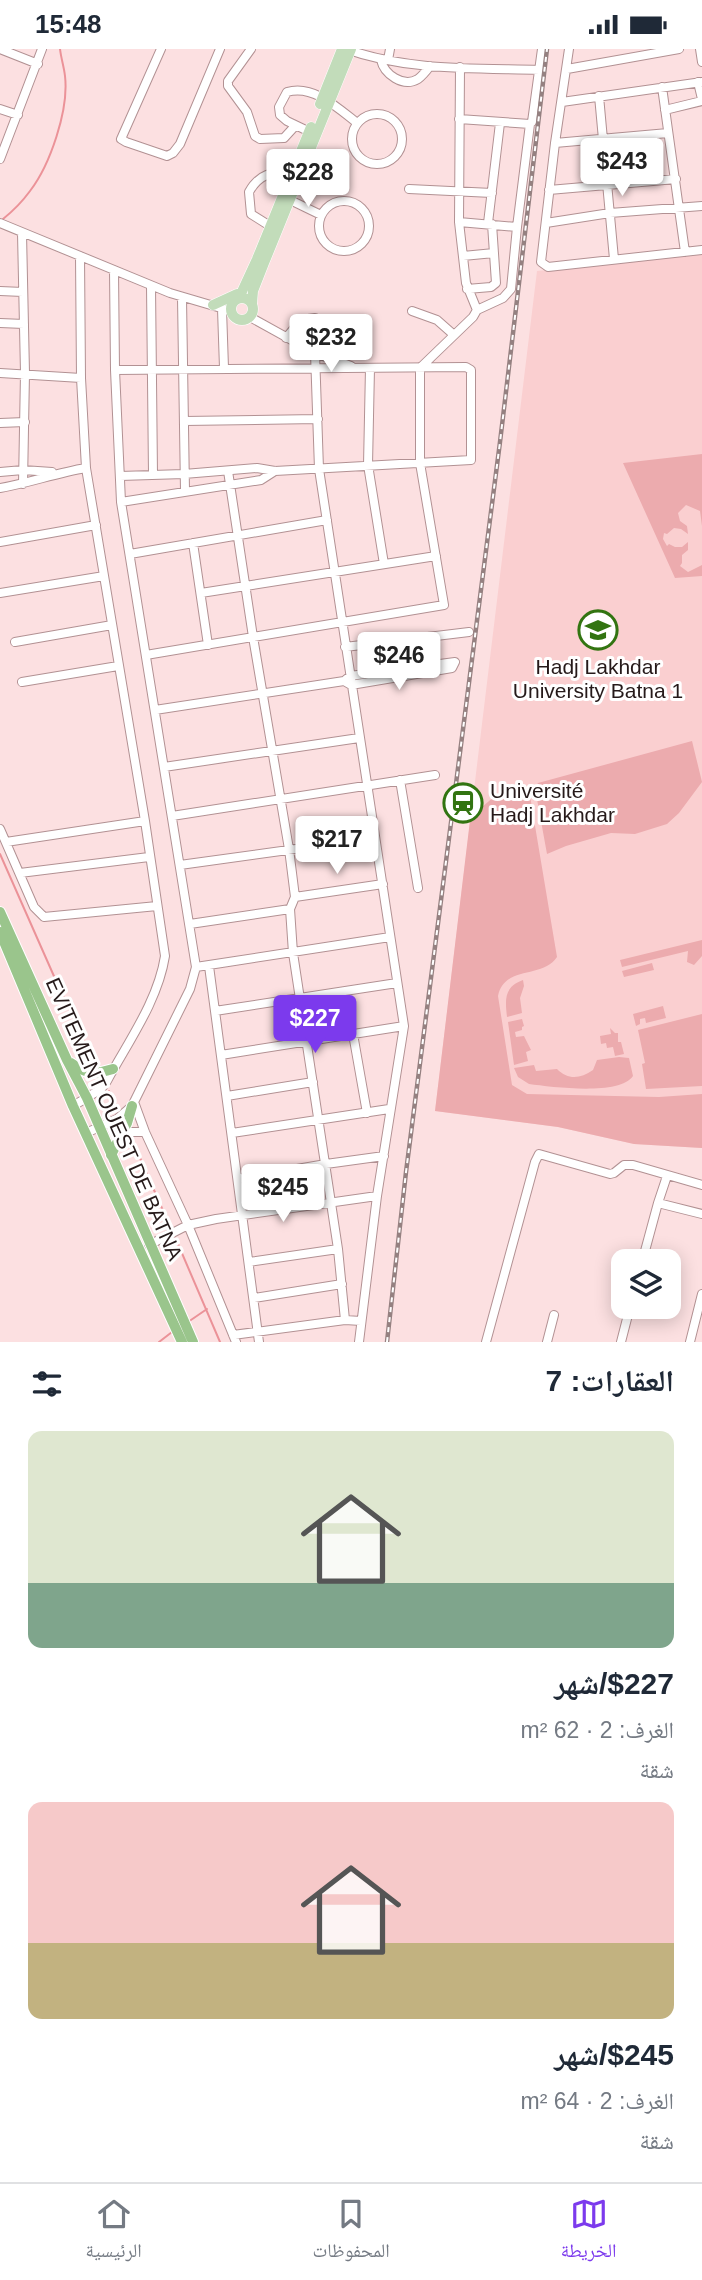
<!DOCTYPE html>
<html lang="ar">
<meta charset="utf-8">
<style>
:root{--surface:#fff;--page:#f6f6f7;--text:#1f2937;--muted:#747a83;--line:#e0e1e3;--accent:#7c3aed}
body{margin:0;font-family:Helvetica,"Noto Naskh Arabic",sans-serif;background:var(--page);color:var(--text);direction:rtl;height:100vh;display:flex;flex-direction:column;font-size:26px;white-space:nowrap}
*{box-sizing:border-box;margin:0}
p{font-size:23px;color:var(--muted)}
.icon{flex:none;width:38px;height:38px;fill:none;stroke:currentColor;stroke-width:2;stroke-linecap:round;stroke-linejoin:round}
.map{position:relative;height:1293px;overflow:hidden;direction:ltr}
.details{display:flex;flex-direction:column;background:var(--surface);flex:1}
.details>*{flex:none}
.controls{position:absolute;left:611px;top:1200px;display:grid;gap:14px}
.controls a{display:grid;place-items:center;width:70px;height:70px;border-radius:14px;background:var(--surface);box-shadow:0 4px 18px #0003;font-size:35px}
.price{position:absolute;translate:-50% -60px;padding:0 16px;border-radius:7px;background:#fff;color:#222;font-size:23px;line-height:46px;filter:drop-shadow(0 2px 4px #0008)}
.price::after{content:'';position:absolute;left:50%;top:42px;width:21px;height:16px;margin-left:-10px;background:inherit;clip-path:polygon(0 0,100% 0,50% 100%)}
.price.current{background:var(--accent);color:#fff}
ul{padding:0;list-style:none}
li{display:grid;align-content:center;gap:14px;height:371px;padding:0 28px}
li span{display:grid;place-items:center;height:217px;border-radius:14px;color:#555}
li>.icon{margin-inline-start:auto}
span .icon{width:126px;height:126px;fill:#fffc;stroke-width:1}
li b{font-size:30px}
h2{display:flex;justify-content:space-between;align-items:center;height:84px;padding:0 28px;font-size:30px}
.status{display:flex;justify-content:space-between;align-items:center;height:49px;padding:0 35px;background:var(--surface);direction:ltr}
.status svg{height:19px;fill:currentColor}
.dock{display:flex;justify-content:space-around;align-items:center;height:98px;border-top:2px solid var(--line);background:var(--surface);font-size:19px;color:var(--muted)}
.dock a{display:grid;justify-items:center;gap:4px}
.dock .current{color:var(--accent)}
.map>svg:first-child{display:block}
.built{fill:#facfd0}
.green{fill:#ecabae}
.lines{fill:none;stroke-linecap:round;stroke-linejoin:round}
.stream{stroke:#eb9298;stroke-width:2}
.minor-casing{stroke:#b29193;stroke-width:10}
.major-casing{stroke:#fff;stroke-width:11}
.highway-casing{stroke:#fff;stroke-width:12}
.minor{stroke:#fff;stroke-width:8}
.major{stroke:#c2dcba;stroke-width:10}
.highway{stroke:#9ac58c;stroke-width:10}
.rail-casing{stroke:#958181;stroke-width:4.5}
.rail{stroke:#fff;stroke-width:2;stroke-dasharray:5;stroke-linecap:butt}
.labels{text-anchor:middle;stroke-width:6;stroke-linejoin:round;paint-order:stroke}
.poi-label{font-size:21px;fill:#261a1a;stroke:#fff}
.street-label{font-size:21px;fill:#261a1a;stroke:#fff}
</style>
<div class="status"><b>15:48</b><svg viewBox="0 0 49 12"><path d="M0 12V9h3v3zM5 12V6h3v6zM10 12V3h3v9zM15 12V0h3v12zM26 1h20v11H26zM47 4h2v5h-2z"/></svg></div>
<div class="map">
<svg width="702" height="1293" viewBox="0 0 702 1293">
<rect width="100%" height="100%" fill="#fce0e1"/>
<path class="built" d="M 702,205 L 702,1099 L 634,1095 L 558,1078 L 435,1062 L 537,222 Z"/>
<path class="green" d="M 702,405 L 702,477 L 700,462 L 686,456 L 678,464 L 680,472 L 687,477 L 688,485 L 681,480 L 674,479 L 667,485 L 664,484 L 663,490 L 667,497 L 669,495 L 675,498 L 682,498 L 688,493 L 688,501 L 682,506 L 682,514 L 680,517 L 688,523 L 702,516 L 702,527 L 675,529 L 623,414 Z
M 692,692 L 702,733 L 679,764 L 667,775 L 635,785 L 611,784 L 566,797 L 547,805 L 535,739 L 538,734 Z
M 525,738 L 529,741 L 557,908 C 543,930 504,916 498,947 L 512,1036 L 527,1045 L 659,1048 L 702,1045 L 702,1099 L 634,1095 L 558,1078 L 435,1062 L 471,763 L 476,763 L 495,747 Z
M 702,891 L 702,907 L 694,916 L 687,913 L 688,902 L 622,918 L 620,911 Z
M 652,914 L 654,921 L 624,928 L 622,922 Z
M 523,931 L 524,937 L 520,949 L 522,964 L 507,968 C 505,950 504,938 523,931 Z
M 663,957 L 666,969 L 646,974 L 645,969 L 640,970 L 640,975 L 636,977 L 633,965 Z
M 702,965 L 702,1037 L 646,1040 L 642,1015 L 645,1014 L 638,981 Z
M 522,970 L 524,977 L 522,978 L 522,981 L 515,983 L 516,988 L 524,987 L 531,1001 L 526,1003 L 528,1012 L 514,1016 L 508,973 Z
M 610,979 L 615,984 L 618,984 L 618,993 L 621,993 L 624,1005 L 615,1007 L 613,998 L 607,999 L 606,994 L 601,995 L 600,987 L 611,985 Z
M 619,1008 L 629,1009 L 633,1027 C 620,1047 552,1038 529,1035 L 518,1028 L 514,1019 L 534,1016 L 536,1022 L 557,1020 C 568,1031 580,1030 593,1021 L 597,1011 Z"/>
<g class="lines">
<path class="stream" d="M 3,170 C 13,162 22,153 30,142 C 50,116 69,61 65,27 C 64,18 61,9 60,0
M 0,805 L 57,934 L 97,1018
M 109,1042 L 118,1061
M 130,1086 L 171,1180
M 175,1188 L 220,1293
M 188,1273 L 207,1260
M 159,1293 L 172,1283"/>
<g class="minor-casing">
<path id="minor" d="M 0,0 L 38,15
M 161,0 L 121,90 L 126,93 L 167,107 L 173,104 L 180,95 L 220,0
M 251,0 L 228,32 L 228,37 L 247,63 L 255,87 L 260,90 L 284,89 L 295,77
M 346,0 C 407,22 475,19 539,21
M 569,0 L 555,94 L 541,213 L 548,218 L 702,201
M 700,0 L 702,13
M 381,11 C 384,25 403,39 418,30 C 422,27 427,21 430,17
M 388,11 L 390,0
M 567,20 L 679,0
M 698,33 L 702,50
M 662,38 L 685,203
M 599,47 L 614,210
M 562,53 L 702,33
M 0,60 L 18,66
M 665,61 L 702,52
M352 90a25 25 0 1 1 50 0a25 25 0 1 1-50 0Z
M 459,70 L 530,75 L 532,73 L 542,0
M 312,84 L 287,72 L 280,66 L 279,58 L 287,43 C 313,35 338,59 357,74
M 555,94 L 668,84
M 0,110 L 42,0
M 409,140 L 492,144
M 549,141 L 676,130
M 286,149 L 321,166
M319 177a25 25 0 1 1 50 0a25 25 0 1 1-50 0Z
M 459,173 L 517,178
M 0,174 L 170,244 L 231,262
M 488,174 L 500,74
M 546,174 L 610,164 L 702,157
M 270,177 L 251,165 L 249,143 C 259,125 272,122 292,124
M 22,184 L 25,324 L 23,435
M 463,207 L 494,204
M 151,237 L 153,426
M 467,240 L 491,238 L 496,234 L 492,175
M 0,242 L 23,243
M 182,249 L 185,442
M 222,260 L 224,319
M 477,261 L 503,249 L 511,240 L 517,178 L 530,75
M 412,262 L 437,271 L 454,286
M 250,268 L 315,304 L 351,317
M 0,274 L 24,275
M 286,289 L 301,271 L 315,269 C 332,278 330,291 327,308
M 315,304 L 319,420 L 404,977 L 377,1147 L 359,1293
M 370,319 L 368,416 L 384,515
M 115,321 L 466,318 L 471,321 L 471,411 L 275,422 L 257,419 L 184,425 L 120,427
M 0,324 L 81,329
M 184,372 L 318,370
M 0,374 L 25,373
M 228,422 L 253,588 L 289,800 L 295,848 L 290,860 L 293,904 L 338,1200 L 345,1271
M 0,423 L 23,421 L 52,423
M 0,439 C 29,434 56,424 86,419
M 121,453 L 261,431 L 275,422
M 0,493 L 96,476
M 193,494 L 208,596
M 130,505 L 327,471
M 0,544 L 104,527
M 201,544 L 436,507
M 15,593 L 112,576
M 345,598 L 469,583
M 146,606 L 444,556 L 420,414 L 420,319 L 473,268 L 477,261 L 466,234 L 459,173 L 460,18
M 22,633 L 118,617
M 155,661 L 344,632 L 351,636 L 452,619 L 455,613 L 350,627 L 344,632
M 164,718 L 359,689
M 400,731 L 418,839
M 172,767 L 435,726
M 0,780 L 34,858 L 44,868 L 157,857
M 6,793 L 145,772
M 180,816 L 375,789
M 20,824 L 149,808
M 295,848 L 383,835
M 190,875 L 290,860
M 209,917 L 259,1293
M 196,918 L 390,888
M 215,962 L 397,934
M 353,985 L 367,1064
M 221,1006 L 404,977
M 227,1047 L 313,1033
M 134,1053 L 145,1083 L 188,1176 L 236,1293
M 73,1057 L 101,1040 L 107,1032 C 128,993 158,952 165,907 L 145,772 L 86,419 L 81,329 L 80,207
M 123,1083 L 145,1083
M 86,1084 L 117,1070 L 132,1057 L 190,940 L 196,918 L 121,453 L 115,321 L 114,221
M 232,1084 L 389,1060
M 238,1130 L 326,1115 L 384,1107
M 658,1154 L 702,1165
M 149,1196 L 188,1176 L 216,1170 L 377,1147
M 249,1213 L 338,1200
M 642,1213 L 658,1154 L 667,1127
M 254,1249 L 342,1235
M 233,1286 L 345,1271 L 361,1272
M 486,1293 L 535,1113 L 539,1105 L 610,1125 L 614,1124 L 624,1116 L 633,1116 L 702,1136
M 547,1293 L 554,1266
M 621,1293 L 630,1258
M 690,1293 L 702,1245"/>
</g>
<g class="major-casing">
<path id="major" d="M 320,55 L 342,0
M231 260a11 11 0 1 1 22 0a11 11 0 1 1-22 0Z
M 239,249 L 257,210 L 311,78
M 252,254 L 253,242 L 264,214 L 351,0
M 213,256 L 237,245"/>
</g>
<g class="highway-casing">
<path id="highway" d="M 0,863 L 67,1011 L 87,1049 L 193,1293
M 0,883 L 73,1057 L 182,1293
M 71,1014 C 88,1026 93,1026 113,1020
M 111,1106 L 127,1074 L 132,1057"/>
</g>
<use href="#minor" class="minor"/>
<use href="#major" class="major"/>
<use href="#highway" class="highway"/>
<g class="rail-casing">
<path id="rail" d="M 387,1293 L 406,1123 L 500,393 L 547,0"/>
</g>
<use href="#rail" class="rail"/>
</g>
<defs>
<g id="university-ring" transform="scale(2.0125)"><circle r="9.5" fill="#fff" stroke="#327411" stroke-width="1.5"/><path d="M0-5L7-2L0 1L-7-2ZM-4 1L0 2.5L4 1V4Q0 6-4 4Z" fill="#327411"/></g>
<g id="station-ring" transform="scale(2.0125)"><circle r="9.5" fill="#fff" stroke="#327411" stroke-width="1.5"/><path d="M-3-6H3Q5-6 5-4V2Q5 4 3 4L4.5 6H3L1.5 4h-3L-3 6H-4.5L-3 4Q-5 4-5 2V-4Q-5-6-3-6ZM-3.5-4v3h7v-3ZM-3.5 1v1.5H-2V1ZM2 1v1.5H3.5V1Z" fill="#327411"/></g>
</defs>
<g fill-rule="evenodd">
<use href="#university-ring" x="598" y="581"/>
<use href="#station-ring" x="463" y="754"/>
</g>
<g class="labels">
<g class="poi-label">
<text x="598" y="625">Hadj Lakhdar<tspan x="598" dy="24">University Batna 1</tspan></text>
<text x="490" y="749" text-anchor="start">Université<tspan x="490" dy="24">Hadj Lakhdar</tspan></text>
</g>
<g class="street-label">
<text transform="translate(114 1070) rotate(66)" y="7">EVITEMENT OUEST DE BATNA</text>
</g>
</g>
</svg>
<div class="controls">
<a><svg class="icon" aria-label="layers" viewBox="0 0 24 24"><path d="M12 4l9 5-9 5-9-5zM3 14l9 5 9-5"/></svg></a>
</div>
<b class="price" style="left:622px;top:149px">$243</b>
<b class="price" style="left:308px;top:160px">$228</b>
<b class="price" style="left:331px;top:325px">$232</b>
<b class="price" style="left:399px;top:643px">$246</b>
<b class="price" style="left:337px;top:827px">$217</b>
<b class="price current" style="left:315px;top:1006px">$227</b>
<b class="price" style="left:283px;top:1175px">$245</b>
</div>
<section class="details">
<h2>العقارات: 7<svg class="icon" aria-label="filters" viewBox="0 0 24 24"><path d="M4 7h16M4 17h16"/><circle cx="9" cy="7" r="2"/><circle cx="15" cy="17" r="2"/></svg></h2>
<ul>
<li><span style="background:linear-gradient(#dfe7d0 70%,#7fa58c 0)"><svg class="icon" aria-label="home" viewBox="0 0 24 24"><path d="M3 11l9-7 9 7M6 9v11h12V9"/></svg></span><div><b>$227/شهر</b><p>الغرف: 2 · 62 m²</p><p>شقة</p></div></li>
<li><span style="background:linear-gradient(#f6c9c9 65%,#c2b280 0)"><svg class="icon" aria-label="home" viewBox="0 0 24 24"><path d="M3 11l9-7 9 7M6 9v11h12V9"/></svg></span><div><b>$245/شهر</b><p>الغرف: 2 · 64 m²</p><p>شقة</p></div></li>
</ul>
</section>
<nav class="dock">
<a class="current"><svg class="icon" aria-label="map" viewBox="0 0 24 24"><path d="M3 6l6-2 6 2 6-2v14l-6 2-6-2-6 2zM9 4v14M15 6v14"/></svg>الخريطة</a>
<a><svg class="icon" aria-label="saved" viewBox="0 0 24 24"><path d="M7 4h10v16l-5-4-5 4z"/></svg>المحفوظات</a>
<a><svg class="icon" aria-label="home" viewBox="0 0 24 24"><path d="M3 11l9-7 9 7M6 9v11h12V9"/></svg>الرئيسية</a>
</nav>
